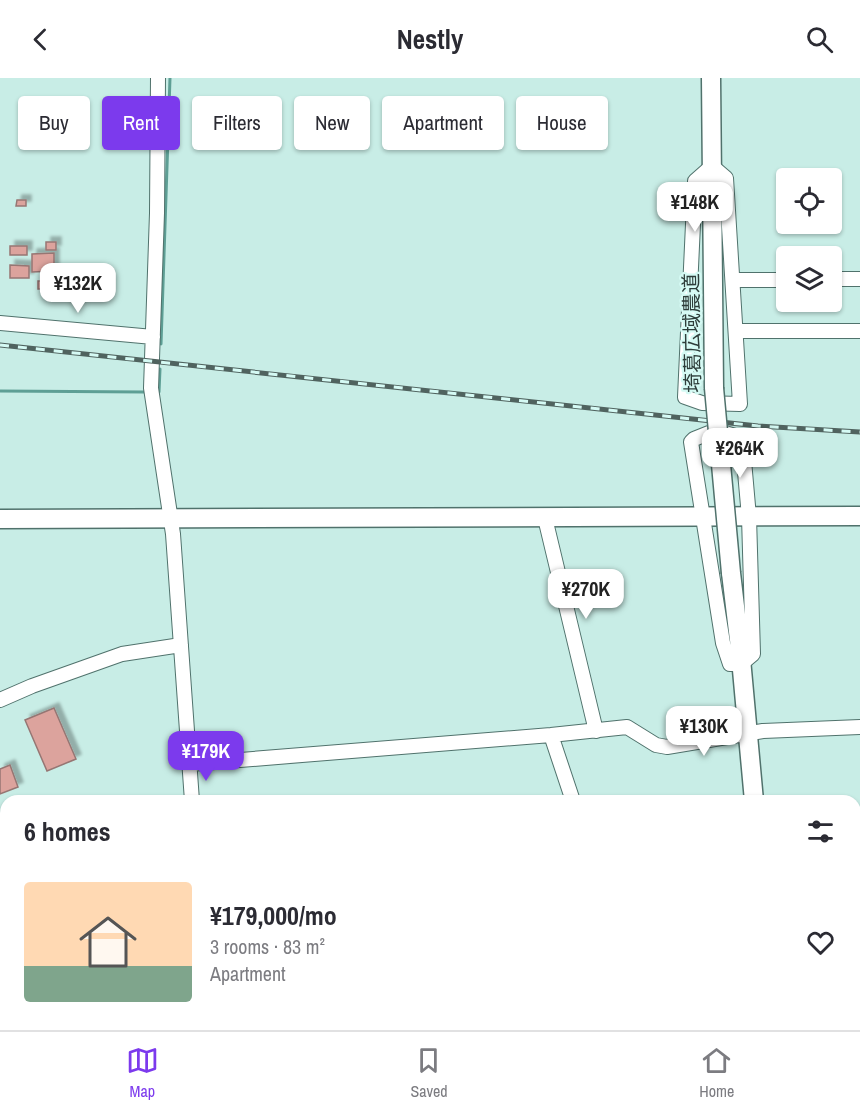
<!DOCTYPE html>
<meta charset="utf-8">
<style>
:root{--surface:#fff;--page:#f2f2f3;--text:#2b2b33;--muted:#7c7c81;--line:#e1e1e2;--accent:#7c3aed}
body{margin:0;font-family:"Archivo Narrow","Noto Sans JP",sans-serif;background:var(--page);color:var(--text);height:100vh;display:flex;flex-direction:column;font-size:22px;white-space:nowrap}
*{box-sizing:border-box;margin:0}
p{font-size:20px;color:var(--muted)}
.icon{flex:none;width:33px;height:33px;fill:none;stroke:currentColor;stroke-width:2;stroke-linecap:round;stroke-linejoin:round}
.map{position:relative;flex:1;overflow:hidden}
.panel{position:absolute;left:0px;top:717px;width:861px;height:236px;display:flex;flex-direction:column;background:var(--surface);border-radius:18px 18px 0 0;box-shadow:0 2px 4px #0004}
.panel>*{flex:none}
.top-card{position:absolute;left:18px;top:18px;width:825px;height:54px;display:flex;gap:12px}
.controls{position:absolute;left:776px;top:90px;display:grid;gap:12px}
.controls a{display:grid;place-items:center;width:66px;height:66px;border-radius:6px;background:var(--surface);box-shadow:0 2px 4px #0004;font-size:30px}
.price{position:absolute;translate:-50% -51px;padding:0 14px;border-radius:12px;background:#fff;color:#222;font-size:20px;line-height:39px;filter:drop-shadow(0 2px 3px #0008)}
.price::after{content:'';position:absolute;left:50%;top:36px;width:18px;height:14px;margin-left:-9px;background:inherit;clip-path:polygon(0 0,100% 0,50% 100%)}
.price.on{background:var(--accent);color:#fff}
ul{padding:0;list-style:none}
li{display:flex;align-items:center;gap:18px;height:150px;padding:0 24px}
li+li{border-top:2px solid var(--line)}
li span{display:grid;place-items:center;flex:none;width:168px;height:120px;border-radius:6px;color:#555}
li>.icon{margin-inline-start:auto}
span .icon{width:72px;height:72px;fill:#fffc;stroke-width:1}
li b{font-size:26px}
h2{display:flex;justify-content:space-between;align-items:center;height:72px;padding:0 24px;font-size:26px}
.tag{padding:0 21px;border-radius:6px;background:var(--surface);box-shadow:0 2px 4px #0004;font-size:21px;line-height:54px}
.tag.on{background:var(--accent);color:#fff}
header{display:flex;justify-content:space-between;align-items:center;height:78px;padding:0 24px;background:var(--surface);font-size:27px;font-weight:800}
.menu{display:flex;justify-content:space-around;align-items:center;height:84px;border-top:2px solid var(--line);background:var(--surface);font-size:16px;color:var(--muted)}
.menu a{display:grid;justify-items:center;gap:3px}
.menu .on{color:var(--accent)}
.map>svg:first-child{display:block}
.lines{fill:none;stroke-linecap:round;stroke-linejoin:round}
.stream{stroke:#5e9f95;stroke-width:3}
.building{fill:#dca39d;stroke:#967673;stroke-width:1.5;filter:url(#shadow)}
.street-casing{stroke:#50726c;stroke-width:16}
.secondary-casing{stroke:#50726c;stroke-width:21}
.street{stroke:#fff;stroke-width:14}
.secondary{stroke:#fff;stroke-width:18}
.rail-casing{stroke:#50635f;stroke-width:5}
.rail{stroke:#d5faf4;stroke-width:3;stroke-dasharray:9;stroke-linecap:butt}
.secondary-bridge-casing{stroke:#50726c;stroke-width:21;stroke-linecap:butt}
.secondary-bridge{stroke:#fff;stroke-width:18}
.labels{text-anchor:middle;stroke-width:4.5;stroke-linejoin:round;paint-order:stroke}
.street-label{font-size:20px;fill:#2e3d3a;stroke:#d5faf4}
</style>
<header><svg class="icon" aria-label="back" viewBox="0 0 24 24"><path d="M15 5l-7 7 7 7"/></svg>Nestly<svg class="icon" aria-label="search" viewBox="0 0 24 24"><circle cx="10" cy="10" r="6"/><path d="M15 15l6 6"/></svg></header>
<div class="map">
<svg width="860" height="952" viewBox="0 0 860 952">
<defs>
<filter id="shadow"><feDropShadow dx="5" dy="-5" stdDeviation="1.5" flood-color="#0004"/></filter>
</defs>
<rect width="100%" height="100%" fill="#c8ede6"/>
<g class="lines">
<path class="stream" d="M 161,266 L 170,0
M 0,313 L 144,314
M 159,314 L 160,291"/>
</g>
<path class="building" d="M 17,122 L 26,122 L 26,128 L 16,128 Z
M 46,164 L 56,164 L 56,172 L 46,172 Z
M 10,168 L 27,168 L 27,177 L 10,177 Z
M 54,175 L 54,193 L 32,194 L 32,176 Z
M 10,187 L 29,188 L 29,200 L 10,200 Z
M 38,203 L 52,203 L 52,211 L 38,211 Z
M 54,630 L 76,681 L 47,693 L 25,642 Z
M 10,687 L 18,709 L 0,716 L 0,691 Z
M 6,771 L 6,804 L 0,796 L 0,775 Z"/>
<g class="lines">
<g class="street-casing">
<path id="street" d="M 158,0 L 157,135 L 151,310 L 173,456 L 192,723
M 712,88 L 726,100 L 740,326 L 702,325 L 685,319 L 695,103 Z
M 831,201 L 860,201
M 733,202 L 786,202
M 0,245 L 153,259
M 736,253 L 860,253
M 709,355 L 725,355 L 742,360 L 749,439 L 753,576 L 741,586 L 730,586 L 723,565 L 691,364 L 694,361 Z
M 545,440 L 596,653
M 0,622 L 32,608 L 122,576 L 181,567
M 551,657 L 573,723
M 190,686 L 551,657 L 627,649 L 656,667 L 667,669 L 763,653 L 860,649
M 855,798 L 860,797
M 379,946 L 380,952
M 835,952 L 853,946"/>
</g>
<g class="secondary-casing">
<path id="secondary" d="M 711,0 L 714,310
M 0,441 L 860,438
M 731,495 L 740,570 L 754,723
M 0,912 L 6,914
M 197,946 L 197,952
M 774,946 L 774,952"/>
</g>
<use href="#street" class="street"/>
<use href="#secondary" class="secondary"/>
<g class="rail-casing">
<path id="rail" d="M 0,267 L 758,348 L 860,354"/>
</g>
<use href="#rail" class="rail"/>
<g class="secondary-bridge-casing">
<path id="secondary-bridge" d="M 714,310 L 731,495"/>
</g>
<use href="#secondary-bridge" class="secondary-bridge"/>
</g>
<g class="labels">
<g class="street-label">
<text transform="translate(692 255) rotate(-91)" y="7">埼葛広域農道</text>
</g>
</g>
</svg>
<div class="controls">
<a><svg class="icon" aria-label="locate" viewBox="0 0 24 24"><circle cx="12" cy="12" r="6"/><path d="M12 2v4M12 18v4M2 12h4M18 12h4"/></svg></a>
<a><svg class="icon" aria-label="layers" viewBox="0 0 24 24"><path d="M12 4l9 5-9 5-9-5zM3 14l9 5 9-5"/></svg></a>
</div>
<b class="price" style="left:695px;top:155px">¥148K</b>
<b class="price" style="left:78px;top:236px">¥132K</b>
<b class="price" style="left:740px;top:401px">¥264K</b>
<b class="price" style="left:586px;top:542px">¥270K</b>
<b class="price" style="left:704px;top:679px">¥130K</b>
<b class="price on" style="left:206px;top:704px">¥179K</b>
<div class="top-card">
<a class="tag">Buy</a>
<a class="tag on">Rent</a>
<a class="tag">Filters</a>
<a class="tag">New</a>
<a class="tag">Apartment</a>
<a class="tag">House</a>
</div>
<section class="panel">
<h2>6 homes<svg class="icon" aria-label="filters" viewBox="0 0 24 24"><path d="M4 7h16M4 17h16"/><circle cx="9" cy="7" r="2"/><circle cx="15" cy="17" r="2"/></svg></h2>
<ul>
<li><span style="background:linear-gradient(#ffd9b3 70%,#7fa58c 0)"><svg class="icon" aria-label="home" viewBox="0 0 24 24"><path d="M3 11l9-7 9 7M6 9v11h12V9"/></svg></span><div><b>¥179,000/mo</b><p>3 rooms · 83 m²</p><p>Apartment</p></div><svg class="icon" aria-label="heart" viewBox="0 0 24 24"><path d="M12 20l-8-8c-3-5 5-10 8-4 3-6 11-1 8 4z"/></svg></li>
</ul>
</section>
</div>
<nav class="menu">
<a class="on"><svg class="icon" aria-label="map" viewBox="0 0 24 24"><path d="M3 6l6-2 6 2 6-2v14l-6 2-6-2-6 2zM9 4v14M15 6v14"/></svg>Map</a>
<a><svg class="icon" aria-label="saved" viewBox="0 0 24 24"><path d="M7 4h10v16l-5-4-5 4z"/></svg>Saved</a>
<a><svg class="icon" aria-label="home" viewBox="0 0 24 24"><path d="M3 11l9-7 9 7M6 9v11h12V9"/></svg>Home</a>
</nav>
